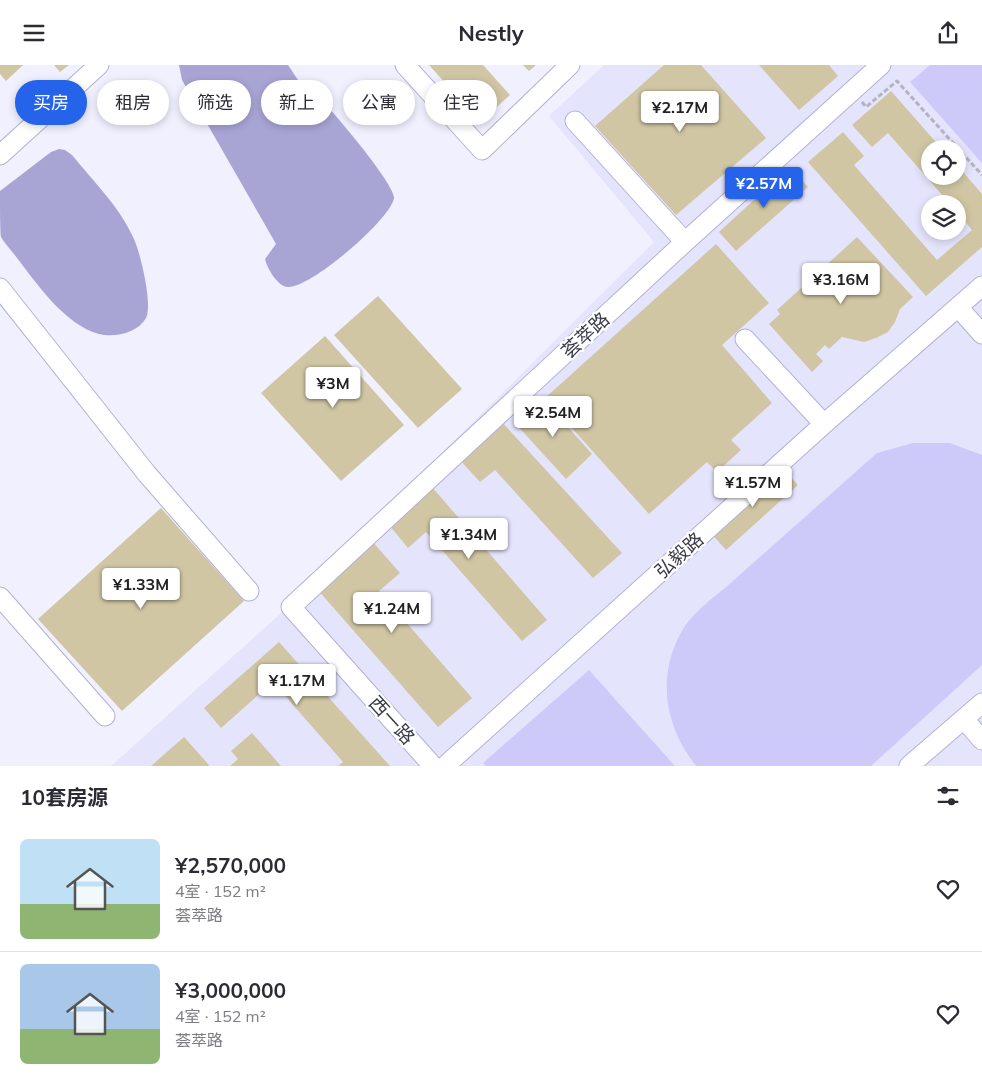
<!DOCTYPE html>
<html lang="zh">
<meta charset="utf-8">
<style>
:root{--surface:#fff;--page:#f7f7f7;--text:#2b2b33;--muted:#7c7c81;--line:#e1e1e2;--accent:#2563eb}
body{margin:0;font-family:Mulish,"Noto Sans SC",sans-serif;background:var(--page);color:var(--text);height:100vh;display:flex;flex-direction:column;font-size:19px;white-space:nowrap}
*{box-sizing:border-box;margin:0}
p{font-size:16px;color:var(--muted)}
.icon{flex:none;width:28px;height:28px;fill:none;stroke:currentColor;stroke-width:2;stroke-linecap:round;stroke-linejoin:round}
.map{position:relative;height:701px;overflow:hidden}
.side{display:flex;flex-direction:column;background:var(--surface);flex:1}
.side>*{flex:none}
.guide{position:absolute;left:15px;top:15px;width:500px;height:45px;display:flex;gap:10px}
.controls{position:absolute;left:921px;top:75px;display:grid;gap:10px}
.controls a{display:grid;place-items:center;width:45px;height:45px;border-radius:50%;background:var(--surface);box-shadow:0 2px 8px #0003;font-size:25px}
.price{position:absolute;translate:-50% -42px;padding:0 11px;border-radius:5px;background:#fff;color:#222;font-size:16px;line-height:32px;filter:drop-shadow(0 1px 2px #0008)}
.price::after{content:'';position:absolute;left:50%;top:30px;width:15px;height:11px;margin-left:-8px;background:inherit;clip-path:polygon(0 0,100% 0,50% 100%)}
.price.on{background:var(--accent);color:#fff}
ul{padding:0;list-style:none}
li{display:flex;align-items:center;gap:15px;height:125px;padding:0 20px}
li+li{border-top:1px solid var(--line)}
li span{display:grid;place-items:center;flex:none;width:140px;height:100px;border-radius:8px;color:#555}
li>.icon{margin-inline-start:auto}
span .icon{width:60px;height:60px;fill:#fffc;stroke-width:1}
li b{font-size:21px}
h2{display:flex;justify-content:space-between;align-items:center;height:60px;padding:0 20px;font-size:21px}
.tag{padding:0 18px;border-radius:22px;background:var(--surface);box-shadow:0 2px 8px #0003;font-size:18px;line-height:45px}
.tag.on{background:var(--accent);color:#fff}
header{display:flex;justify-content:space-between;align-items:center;height:65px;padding:0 20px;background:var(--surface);font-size:22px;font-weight:700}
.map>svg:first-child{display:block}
.built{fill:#e5e4fd;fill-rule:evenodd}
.green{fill:#cdcaf9}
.water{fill:#a8a5d5}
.building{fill:#d0c6a4}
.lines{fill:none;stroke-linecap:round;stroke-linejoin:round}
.minor-casing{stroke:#b3b1d3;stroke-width:21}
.path{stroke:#b3b3c1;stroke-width:3;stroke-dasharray:5 2.5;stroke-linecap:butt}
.minor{stroke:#fff;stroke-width:19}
.labels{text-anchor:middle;stroke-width:4.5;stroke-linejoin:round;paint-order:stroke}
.street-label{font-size:19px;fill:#3b3b48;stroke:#fff}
</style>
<header><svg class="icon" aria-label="menu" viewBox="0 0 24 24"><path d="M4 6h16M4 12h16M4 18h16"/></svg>Nestly<svg class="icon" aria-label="share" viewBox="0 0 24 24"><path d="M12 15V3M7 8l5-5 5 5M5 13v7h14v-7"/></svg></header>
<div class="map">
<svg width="982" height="701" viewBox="0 0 982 701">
<rect width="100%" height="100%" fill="#f0f0fe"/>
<path class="built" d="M 604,0 L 982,0 L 982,701 L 111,701 L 278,551 L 654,177 L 549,51 ZM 930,84 L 958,84 L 958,111 L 930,111 ZM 930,139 L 958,139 L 958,166 L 930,166 Z"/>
<path class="green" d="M 930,0 L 982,0 L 982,98 L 910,17 Z
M 913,378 L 950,378 L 982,390 L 982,600 L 871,701 L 696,701 C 664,661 656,610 683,564 C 693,548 710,535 725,523 L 877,388 Z
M 589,605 L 675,701 L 486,701 L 483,698 Z"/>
<path class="water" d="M 179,0 L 288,0 C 293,7 298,16 304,22 C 309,27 316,31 322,36 C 334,47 396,121 394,133 C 391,154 311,223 288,222 C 278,222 267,203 265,194 L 276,179 L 182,15 Z
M 59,84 L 65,85 L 72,90 C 93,116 119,141 133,172 C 140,185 153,240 146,253 C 138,268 114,273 99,269 C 65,260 37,219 17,193 C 12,186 5,179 1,172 C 0,165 0,135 0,126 L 51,87 Z"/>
<path class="building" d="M 0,0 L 23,0 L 6,16 L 0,9 Z
M 54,0 L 69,0 L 60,7 Z
M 429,0 L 483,0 L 510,30 L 480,57 Z
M 523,0 L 536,0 L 529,6 Z
M 664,0 L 701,0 L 766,73 L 676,150 L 595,61 Z
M 759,0 L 829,0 L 838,11 L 799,45 Z
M 891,26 L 942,84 L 930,84 L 930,111 L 958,111 L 958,101 L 982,129 L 982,182 L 926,231 L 808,97 L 843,67 L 864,91 L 854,100 L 937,195 L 972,165 L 958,148 L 958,139 L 950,139 L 888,68 L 872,82 L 852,60 Z
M 790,102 L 808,122 L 736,186 L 719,167 Z
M 857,172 L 913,232 L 900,244 L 895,257 L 888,267 L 876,273 L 864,277 L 842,272 L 829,284 L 825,280 L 816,289 L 823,296 L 812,307 L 769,259 L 780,249 L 777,245 Z
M 716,179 L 769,238 L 722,280 L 772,338 L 731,375 L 741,385 L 717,407 L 707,397 L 649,449 L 545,333 Z
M 378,231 L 462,324 L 418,363 L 334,270 Z
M 325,271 L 404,360 L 341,416 L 261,328 Z
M 542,333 L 592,389 L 566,414 L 514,357 Z
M 501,356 L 622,488 L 593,513 L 495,405 L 480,417 L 459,394 Z
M 780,401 L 798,420 L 726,485 L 709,466 Z
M 432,422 L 547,555 L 522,576 L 426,467 L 408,483 L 389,460 Z
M 161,443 L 244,536 L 122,646 L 38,554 Z
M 372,476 L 400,508 L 379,526 L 472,633 L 438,662 L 317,524 Z
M 279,577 L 390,701 L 338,701 L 343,697 L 273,617 L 221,663 L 204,643 Z
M 252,668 L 281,701 L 230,701 L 238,694 L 231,686 Z
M 184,672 L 209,700 L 208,701 L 151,701 Z"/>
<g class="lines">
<g class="minor-casing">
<path id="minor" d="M 405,0 L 482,85 L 570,0
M 575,56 L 685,177
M 0,90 L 99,0
M 0,223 L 147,409 L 249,526
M 958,242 L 982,269
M 745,274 L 824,359
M 0,532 L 105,651
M 964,654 L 982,675
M 433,701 L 291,542 L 685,177 L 881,0
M 445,701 L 824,359 L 982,221
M 909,701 L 982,638"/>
</g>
<path class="path" d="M 862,37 L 866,42 L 897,16 L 982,110"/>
<use href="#minor" class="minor"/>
</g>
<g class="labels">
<g class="street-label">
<text transform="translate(585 270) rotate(-43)" y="7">荟萃路</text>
<text transform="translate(679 490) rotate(-42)" y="7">弘毅路</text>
<text transform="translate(392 655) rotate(48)" y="7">西一路</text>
</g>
</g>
</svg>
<div class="controls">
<a><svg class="icon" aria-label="locate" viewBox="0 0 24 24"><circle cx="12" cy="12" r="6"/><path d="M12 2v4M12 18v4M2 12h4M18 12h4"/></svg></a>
<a><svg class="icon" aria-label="layers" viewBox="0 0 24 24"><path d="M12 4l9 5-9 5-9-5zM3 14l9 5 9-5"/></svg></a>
</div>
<b class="price" style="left:680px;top:68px">¥2.17M</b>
<b class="price on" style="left:764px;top:144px">¥2.57M</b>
<b class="price" style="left:841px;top:240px">¥3.16M</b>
<b class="price" style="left:333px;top:344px">¥3M</b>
<b class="price" style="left:553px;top:373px">¥2.54M</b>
<b class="price" style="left:753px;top:443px">¥1.57M</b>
<b class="price" style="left:469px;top:495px">¥1.34M</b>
<b class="price" style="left:141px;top:545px">¥1.33M</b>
<b class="price" style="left:392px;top:569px">¥1.24M</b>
<b class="price" style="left:297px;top:641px">¥1.17M</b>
<div class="guide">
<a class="tag on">买房</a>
<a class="tag">租房</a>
<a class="tag">筛选</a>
<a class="tag">新上</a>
<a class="tag">公寓</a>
<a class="tag">住宅</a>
</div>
</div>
<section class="side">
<h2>10套房源<svg class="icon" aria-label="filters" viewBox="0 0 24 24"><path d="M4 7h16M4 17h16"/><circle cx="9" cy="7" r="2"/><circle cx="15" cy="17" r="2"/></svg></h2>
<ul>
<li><span style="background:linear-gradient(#bfe0f5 65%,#8fb573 0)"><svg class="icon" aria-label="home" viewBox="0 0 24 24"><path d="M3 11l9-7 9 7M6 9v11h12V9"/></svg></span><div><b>¥2,570,000</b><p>4室 · 152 m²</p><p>荟萃路</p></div><svg class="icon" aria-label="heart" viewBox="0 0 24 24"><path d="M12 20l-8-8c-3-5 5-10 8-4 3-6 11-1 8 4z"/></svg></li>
<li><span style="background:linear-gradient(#a9c7e8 65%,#8fb573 0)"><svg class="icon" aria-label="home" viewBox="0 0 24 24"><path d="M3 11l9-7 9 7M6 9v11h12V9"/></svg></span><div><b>¥3,000,000</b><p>4室 · 152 m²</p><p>荟萃路</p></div><svg class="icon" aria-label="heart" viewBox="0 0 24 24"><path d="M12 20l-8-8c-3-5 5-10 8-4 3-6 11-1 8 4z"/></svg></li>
</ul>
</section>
